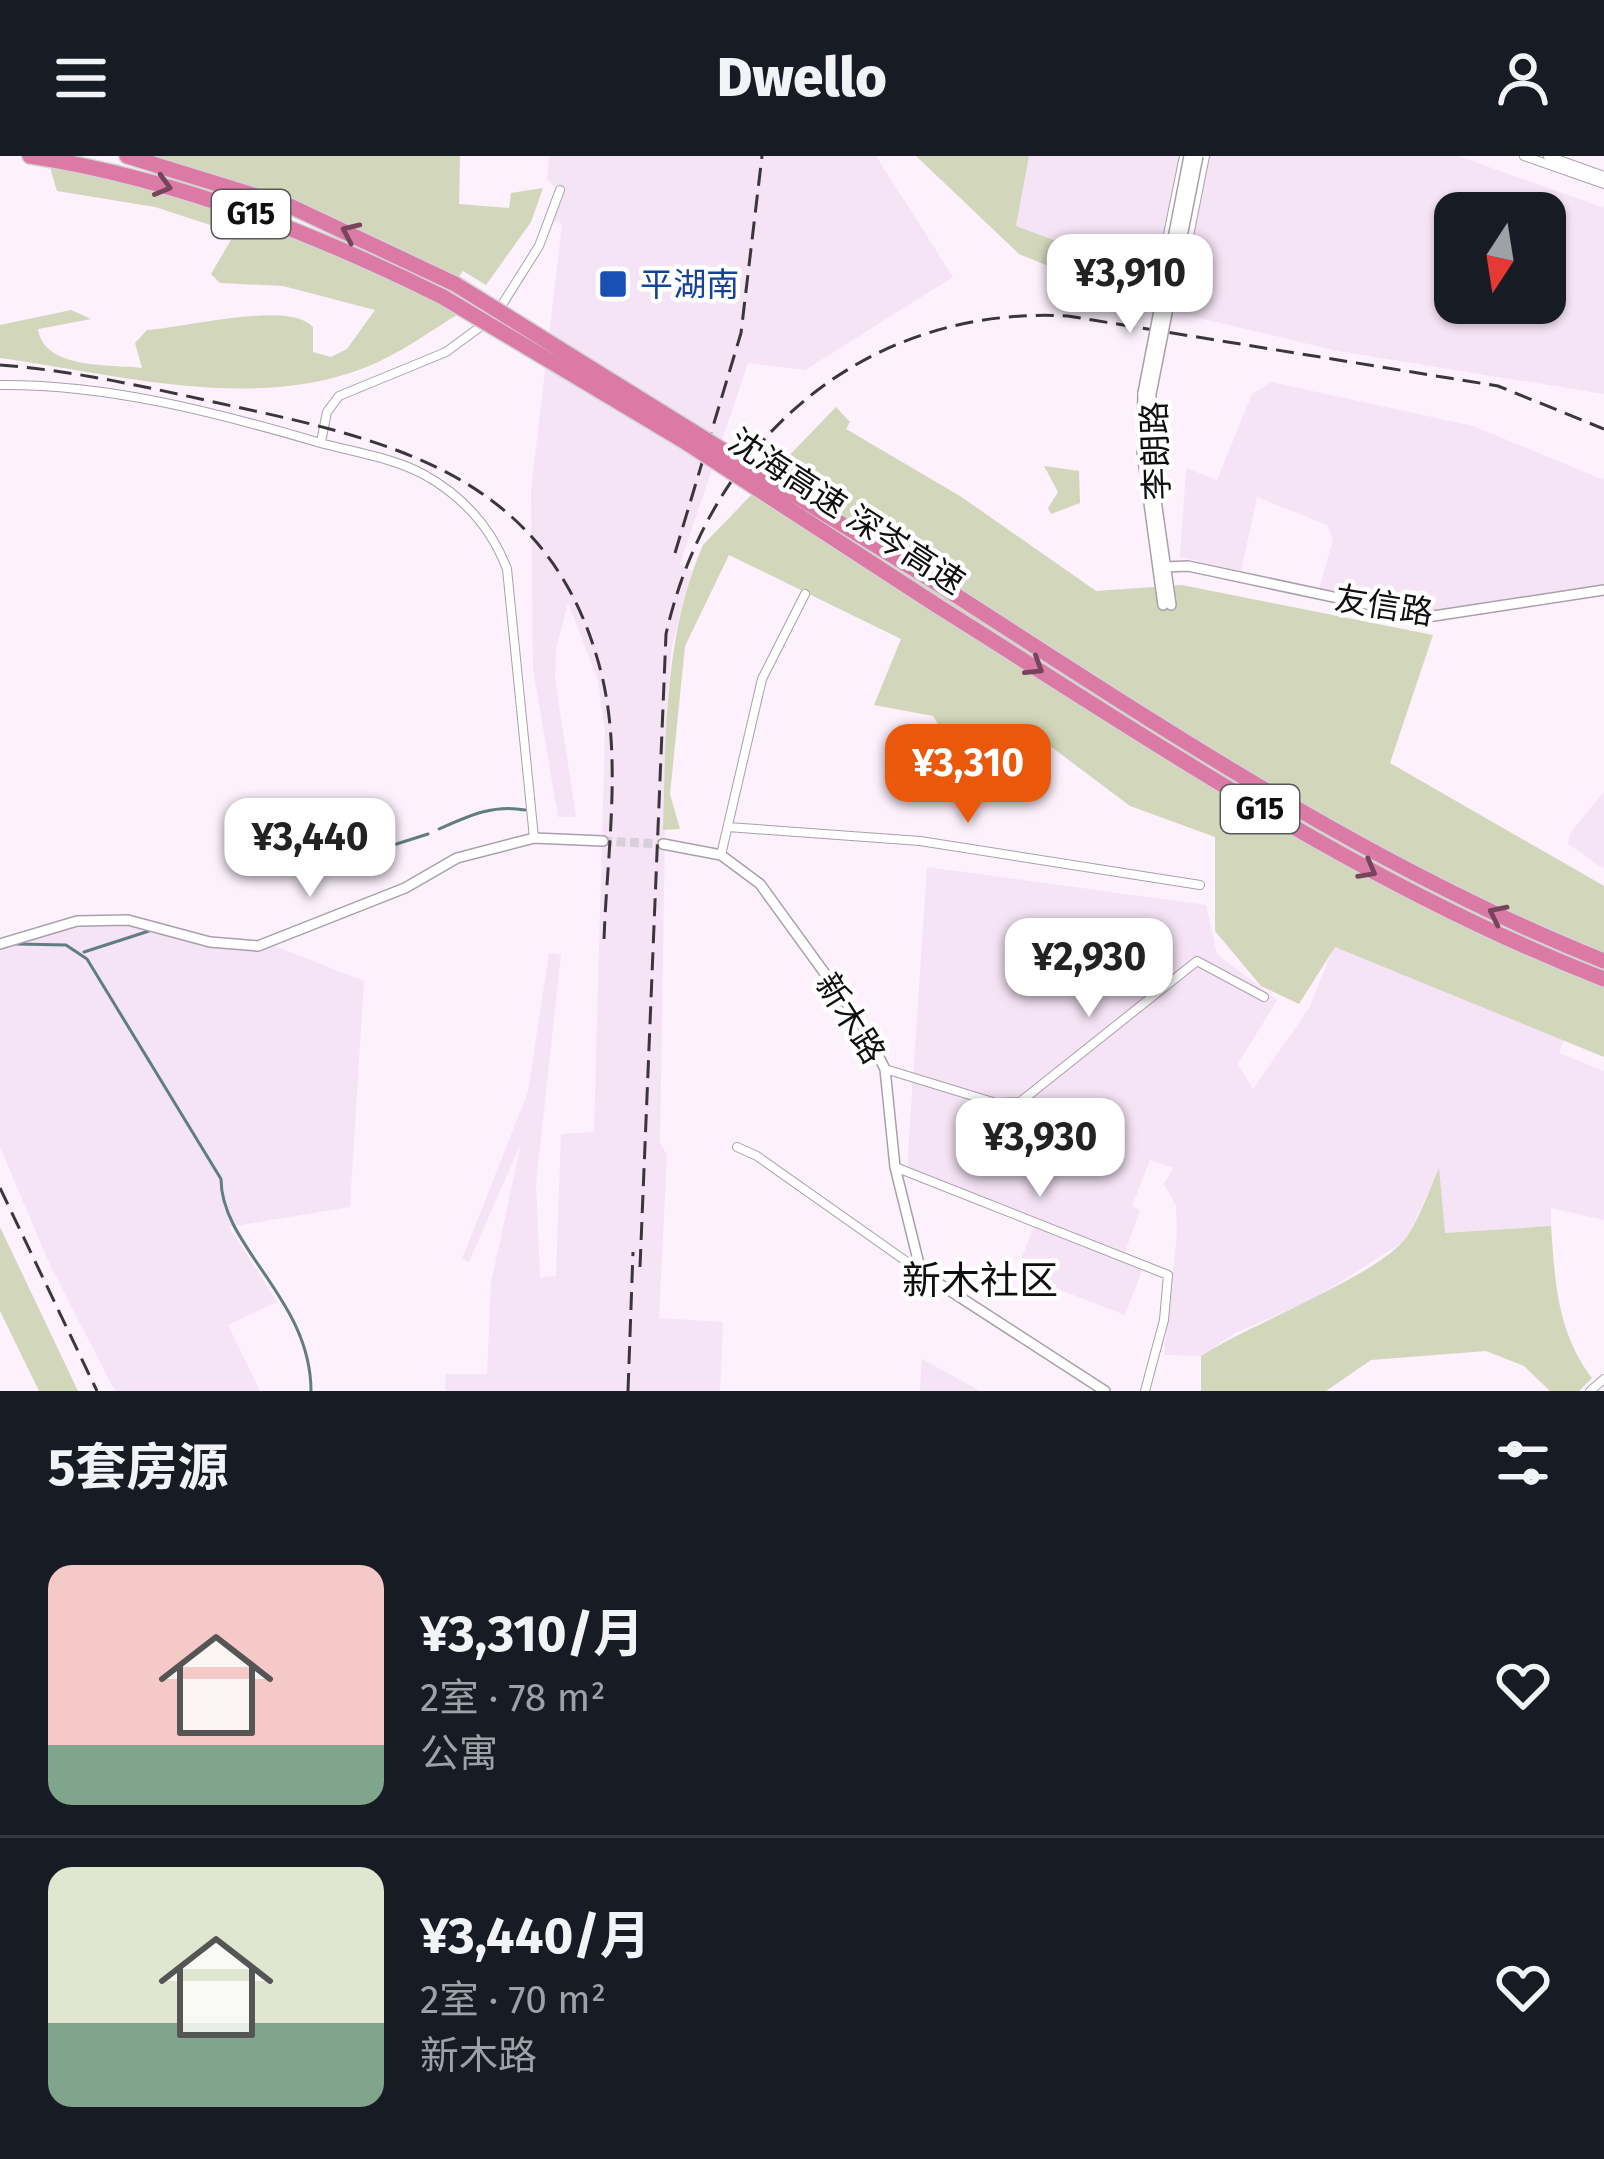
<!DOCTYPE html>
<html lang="zh">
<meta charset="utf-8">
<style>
:root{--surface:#171b24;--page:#20242c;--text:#f1f3f6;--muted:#9ea1a6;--line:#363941;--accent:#ea580c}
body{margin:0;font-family:"Fira Sans","Noto Sans SC",sans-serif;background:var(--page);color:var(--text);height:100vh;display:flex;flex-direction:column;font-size:45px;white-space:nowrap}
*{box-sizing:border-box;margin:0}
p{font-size:39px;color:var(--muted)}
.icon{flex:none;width:66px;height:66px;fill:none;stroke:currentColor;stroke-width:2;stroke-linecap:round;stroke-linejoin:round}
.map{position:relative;height:1235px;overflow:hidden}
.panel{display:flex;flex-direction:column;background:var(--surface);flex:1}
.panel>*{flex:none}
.needle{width:78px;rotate:192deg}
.buttons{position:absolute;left:1434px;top:36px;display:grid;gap:24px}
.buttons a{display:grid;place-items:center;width:132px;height:132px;border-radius:24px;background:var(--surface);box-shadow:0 3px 9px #0004;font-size:60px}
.price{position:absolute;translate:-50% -102px;padding:0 27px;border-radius:24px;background:#fff;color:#222;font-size:39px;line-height:78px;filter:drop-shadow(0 3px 6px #0008)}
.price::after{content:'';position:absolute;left:50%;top:72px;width:36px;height:27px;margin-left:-18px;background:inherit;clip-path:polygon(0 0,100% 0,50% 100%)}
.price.on{background:var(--accent);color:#fff}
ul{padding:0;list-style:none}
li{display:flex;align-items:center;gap:36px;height:300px;padding:0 48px}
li+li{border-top:3px solid var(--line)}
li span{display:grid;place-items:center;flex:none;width:336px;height:240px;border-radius:24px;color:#555}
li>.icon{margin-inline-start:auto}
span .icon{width:144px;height:144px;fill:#fffc;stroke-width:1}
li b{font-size:51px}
h2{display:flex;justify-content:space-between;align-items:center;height:144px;padding:0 48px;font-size:51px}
header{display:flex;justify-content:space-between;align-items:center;height:156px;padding:0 48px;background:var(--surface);font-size:54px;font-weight:800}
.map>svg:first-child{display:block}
.built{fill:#f5e4f5;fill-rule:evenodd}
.green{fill:#d2d6bb}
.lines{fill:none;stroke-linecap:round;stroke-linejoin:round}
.stream{stroke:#607d81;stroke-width:3}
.tertiary-tunnel{stroke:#d9cfd9;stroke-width:9;stroke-dasharray:9 4.5;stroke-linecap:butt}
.minor-casing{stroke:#aaa0aa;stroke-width:10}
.tertiary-casing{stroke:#aaa0aa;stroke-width:12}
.motorway-casing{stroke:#d4d4d4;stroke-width:18}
.minor{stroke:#fff;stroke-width:8}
.tertiary{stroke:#fff;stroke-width:9}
.motorway{stroke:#db7ba5;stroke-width:15}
.rail{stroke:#3b363b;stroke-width:3;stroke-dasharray:18 9;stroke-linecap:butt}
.tertiary-bridge-casing{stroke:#aaa0aa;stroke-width:12;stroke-linecap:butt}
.motorway-bridge-casing{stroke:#d4d4d4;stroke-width:18;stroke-linecap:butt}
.tertiary-bridge{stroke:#fff;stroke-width:9}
.motorway-bridge{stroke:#db7ba5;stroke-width:15}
.oneway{stroke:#76455c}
.transit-dot{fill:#1a4fb4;stroke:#fff;stroke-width:4.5}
.labels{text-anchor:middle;stroke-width:9;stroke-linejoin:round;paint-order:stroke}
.shield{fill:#fff;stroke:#595759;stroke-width:3}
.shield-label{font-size:30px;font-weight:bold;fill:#120f12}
.transit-label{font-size:33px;fill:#164399;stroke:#fff;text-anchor:start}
.street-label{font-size:33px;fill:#120f12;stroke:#fff}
.quarter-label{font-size:39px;fill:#120f12;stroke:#fff}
</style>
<header><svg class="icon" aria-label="menu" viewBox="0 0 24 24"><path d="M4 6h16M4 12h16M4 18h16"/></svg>Dwello<svg class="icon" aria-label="person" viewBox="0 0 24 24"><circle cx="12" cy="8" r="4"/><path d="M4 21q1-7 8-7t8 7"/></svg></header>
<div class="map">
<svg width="1604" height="1235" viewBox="0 0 1604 1235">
<rect width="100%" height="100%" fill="#fcf1fc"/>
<path class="built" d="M 549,0 L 876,0 L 953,121 L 805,214 L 748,207 L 680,408 L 692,415 L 672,489 L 667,550 L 660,987 L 667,999 L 659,1162 L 723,1166 L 720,1235 L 445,1235 L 446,1218 L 487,1218 L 491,1127 L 521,987 L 469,1106 L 462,1103 L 528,936 L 549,797 L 561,799 L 536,1028 L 540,1121 L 556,1120 L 561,978 L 594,976 L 605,575 L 598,524 L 568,447 L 556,493 L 555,522 L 576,661 L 558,661 L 533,513 L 531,335 L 562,68 L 550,64 L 560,35 L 547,24 Z
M 1029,0 L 1458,0 L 1604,52 L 1604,238 L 1338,195 L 1149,150 L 1151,120 L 1016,70 ZM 1455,57 L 1545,57 L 1545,147 L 1455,147 Z
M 1271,226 L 1473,270 L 1604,324 L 1604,434 L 1426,461 L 1318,436 L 1333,384 L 1327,369 L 1257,341 L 1241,415 L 1180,401 L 1186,312 L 1217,324 L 1252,238 Z
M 1604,636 L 1604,713 L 1568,688 L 1570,677 Z
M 927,711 L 1206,749 L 1217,798 L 1277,844 L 1238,908 L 1253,933 L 1309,852 L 1334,790 L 1564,884 L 1559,897 L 1604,915 L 1604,1064 L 1551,1052 L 1551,1070 L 1444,1077 L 1438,1015 L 1406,1084 L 1312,1144 L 1235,1177 L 1201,1200 L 1164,1199 L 1177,1078 L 1176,1050 L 1164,1028 L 1173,1012 L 1150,1004 L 1132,1050 L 1140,1054 L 1125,1096 L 907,1013 Z
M 127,768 L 272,789 L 364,825 L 350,1051 L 229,1071 L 277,1146 L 228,1169 L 260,1235 L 115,1235 L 50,1109 L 0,991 L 0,793 L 78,770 Z
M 1034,1070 L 1143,1112 L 1125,1159 L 1016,1117 Z
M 922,1203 L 980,1235 L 920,1235 Z"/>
<path class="green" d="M 150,0 L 460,0 L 459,48 L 509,52 L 511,37 L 543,32 L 531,66 L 486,129 L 463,115 L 457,123 L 287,40 Z
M 916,0 L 1029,0 L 1016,70 L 1151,120 L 1144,150 L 1019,98 Z
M 50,11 C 201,40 324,90 460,157 C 429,176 398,199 364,212 C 250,256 117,218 0,202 L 0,169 L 71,154 L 91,163 L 38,173 C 44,214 110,208 142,212 L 135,187 L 147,174 C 185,172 289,144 313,171 L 313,196 L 331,201 L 347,193 L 375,154 L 283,130 L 220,127 L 211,118 L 235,77 L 155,51 L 57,35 Z
M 836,251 L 850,266 L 846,273 L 960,340 L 1096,435 L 1182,429 L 1433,479 L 1390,607 L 1604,730 L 1604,901 L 1335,791 L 1299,848 L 1261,830 L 1215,775 L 1215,681 L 1130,650 L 1042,584 L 974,629 L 933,560 L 874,549 L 901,483 L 729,399 L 685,490 L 670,638 L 680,673 L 663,674 C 666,577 664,479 703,389 Z
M 1044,310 L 1079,315 L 1080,347 L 1051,358 L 1048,352 L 1058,336 Z
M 1439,1012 L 1445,1077 L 1551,1070 C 1555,1126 1557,1176 1592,1222 L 1579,1235 L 1550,1235 L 1524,1210 L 1486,1195 L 1371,1204 L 1326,1235 L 1201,1235 L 1201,1200 C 1247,1169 1382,1119 1408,1079 C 1421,1059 1429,1034 1439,1012 Z
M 0,1071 L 78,1235 L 39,1235 L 0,1155 Z"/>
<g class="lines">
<path class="stream" d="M 439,673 C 468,660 493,648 525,654
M 324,711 L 428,678
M 17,788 L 66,789 L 87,803 L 221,1023 C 221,1091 311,1143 311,1235
M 84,796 L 149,775"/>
<path class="tertiary-tunnel" d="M 603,685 L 663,688"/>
<g class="minor-casing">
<path id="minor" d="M 1524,0 L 1604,28
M 1548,0 L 1604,20
M 1170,103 L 1165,93 L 1184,0
M 1180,125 L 1205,0
M 1180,125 L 1208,132
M 0,229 C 107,228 215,256 317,286 C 352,296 391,301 423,318 C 463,340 491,371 507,413 L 534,682
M 321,286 L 327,256 L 339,240 L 446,196 L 495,160 L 539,90 L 560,34
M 728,671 L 920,685 L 1200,729
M 721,699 L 762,523 L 805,438
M 885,913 L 996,947 L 1020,946 L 1197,805 L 1264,841
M 737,991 L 757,1000 L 920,1115
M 895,1011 L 1168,1119 L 1164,1164 L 1145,1235
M 1590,1235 L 1604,1223"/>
</g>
<g class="tertiary-casing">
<path id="tertiary" d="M 1143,237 L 1142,296 L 1163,449
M 1151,238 L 1149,295 L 1171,449
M 1165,411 L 1188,410 L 1427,461 L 1604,434
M 663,688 L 721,699 L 760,728 L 863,870 L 885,913 L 895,1011 L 921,1116 L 1105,1235
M 0,788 L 77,765 L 128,764 L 210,786 L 258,790 L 405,732 L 457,702 L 534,682 L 603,685"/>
</g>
<g class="motorway-casing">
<path id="motorway" d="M 30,0 C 176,23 312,76 443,141
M 127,0 L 292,51 L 455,128
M 946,433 C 1158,569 1369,711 1604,805
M 936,449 C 1153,585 1364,730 1604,823"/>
</g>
<use href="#minor" class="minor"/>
<use href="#tertiary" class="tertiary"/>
<use href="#motorway" class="motorway"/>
<path class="rail" d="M 0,209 C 79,215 155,233 232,250 C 404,287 554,325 602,520 C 622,604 607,698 604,783
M 675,397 L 741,177 L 762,0
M 0,1032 L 97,1235
M 640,1111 L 666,478 C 710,284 865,149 1068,160 L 1498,230 L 1604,273
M 628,1235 L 633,1096"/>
<g class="tertiary-bridge-casing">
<path id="tertiary-bridge" d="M 1143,237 L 1189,0
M 1151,238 L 1198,0"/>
</g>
<g class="motorway-bridge-casing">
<path id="motorway-bridge" d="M 455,128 L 946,433
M 443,141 L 684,285 L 936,449"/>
</g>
<use href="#tertiary-bridge" class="tertiary-bridge"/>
<use href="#motorway-bridge" class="motorway-bridge"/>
</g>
<defs><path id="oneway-chevron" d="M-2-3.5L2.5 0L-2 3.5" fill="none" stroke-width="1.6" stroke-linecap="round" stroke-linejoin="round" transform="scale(3)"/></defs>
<g class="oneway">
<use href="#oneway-chevron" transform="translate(163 30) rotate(16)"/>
<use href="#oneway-chevron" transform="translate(350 76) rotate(-156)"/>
<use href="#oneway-chevron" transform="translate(1035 511) rotate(32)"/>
<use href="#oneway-chevron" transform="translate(1368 714) rotate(29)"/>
<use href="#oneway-chevron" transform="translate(1497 758) rotate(-154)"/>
</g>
<rect class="transit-dot" x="598" y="113" width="30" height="30" rx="6"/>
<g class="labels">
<g class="shield">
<rect x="212" y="34" width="78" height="48" rx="9"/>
<rect x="1221" y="629" width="78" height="48" rx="9"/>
</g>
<g class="shield-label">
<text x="251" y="68">G15</text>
<text x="1260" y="663">G15</text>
</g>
<g class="transit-label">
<text x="640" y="140">平湖南</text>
</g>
<g class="street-label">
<text transform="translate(1155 295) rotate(-92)" y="12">李朗路</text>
<text transform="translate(847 355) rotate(33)" y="12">沈海高速 深岑高速</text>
<text transform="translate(1384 449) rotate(9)" y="12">友信路</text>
<text transform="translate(851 862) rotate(58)" y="12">新木路</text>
</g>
<g class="quarter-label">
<text x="980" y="1138">新木社区</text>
</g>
</g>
</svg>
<div class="buttons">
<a><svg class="needle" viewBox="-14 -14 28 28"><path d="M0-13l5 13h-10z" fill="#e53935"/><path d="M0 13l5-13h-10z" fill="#9ea1a6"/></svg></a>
</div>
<b class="price" style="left:1130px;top:180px">¥3,910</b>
<b class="price on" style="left:968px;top:670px">¥3,310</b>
<b class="price" style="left:310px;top:744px">¥3,440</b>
<b class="price" style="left:1089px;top:864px">¥2,930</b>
<b class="price" style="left:1040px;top:1044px">¥3,930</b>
</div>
<section class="panel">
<h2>5套房源<svg class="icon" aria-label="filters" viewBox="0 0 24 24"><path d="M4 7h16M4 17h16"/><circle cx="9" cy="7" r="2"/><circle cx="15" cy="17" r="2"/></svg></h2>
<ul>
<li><span style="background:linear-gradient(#f6c9c9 75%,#7fa58c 0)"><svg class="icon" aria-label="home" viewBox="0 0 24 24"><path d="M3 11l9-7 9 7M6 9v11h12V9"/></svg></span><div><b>¥3,310/月</b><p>2室 · 78 m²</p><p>公寓</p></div><svg class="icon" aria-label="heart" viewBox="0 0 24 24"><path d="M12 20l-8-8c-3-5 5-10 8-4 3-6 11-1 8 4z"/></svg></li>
<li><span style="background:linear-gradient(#dfe7d0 65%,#7fa58c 0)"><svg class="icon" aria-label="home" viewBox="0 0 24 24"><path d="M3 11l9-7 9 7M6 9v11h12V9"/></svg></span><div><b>¥3,440/月</b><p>2室 · 70 m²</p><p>新木路</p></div><svg class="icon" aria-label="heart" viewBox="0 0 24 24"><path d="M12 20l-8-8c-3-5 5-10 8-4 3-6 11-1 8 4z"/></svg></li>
</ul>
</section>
